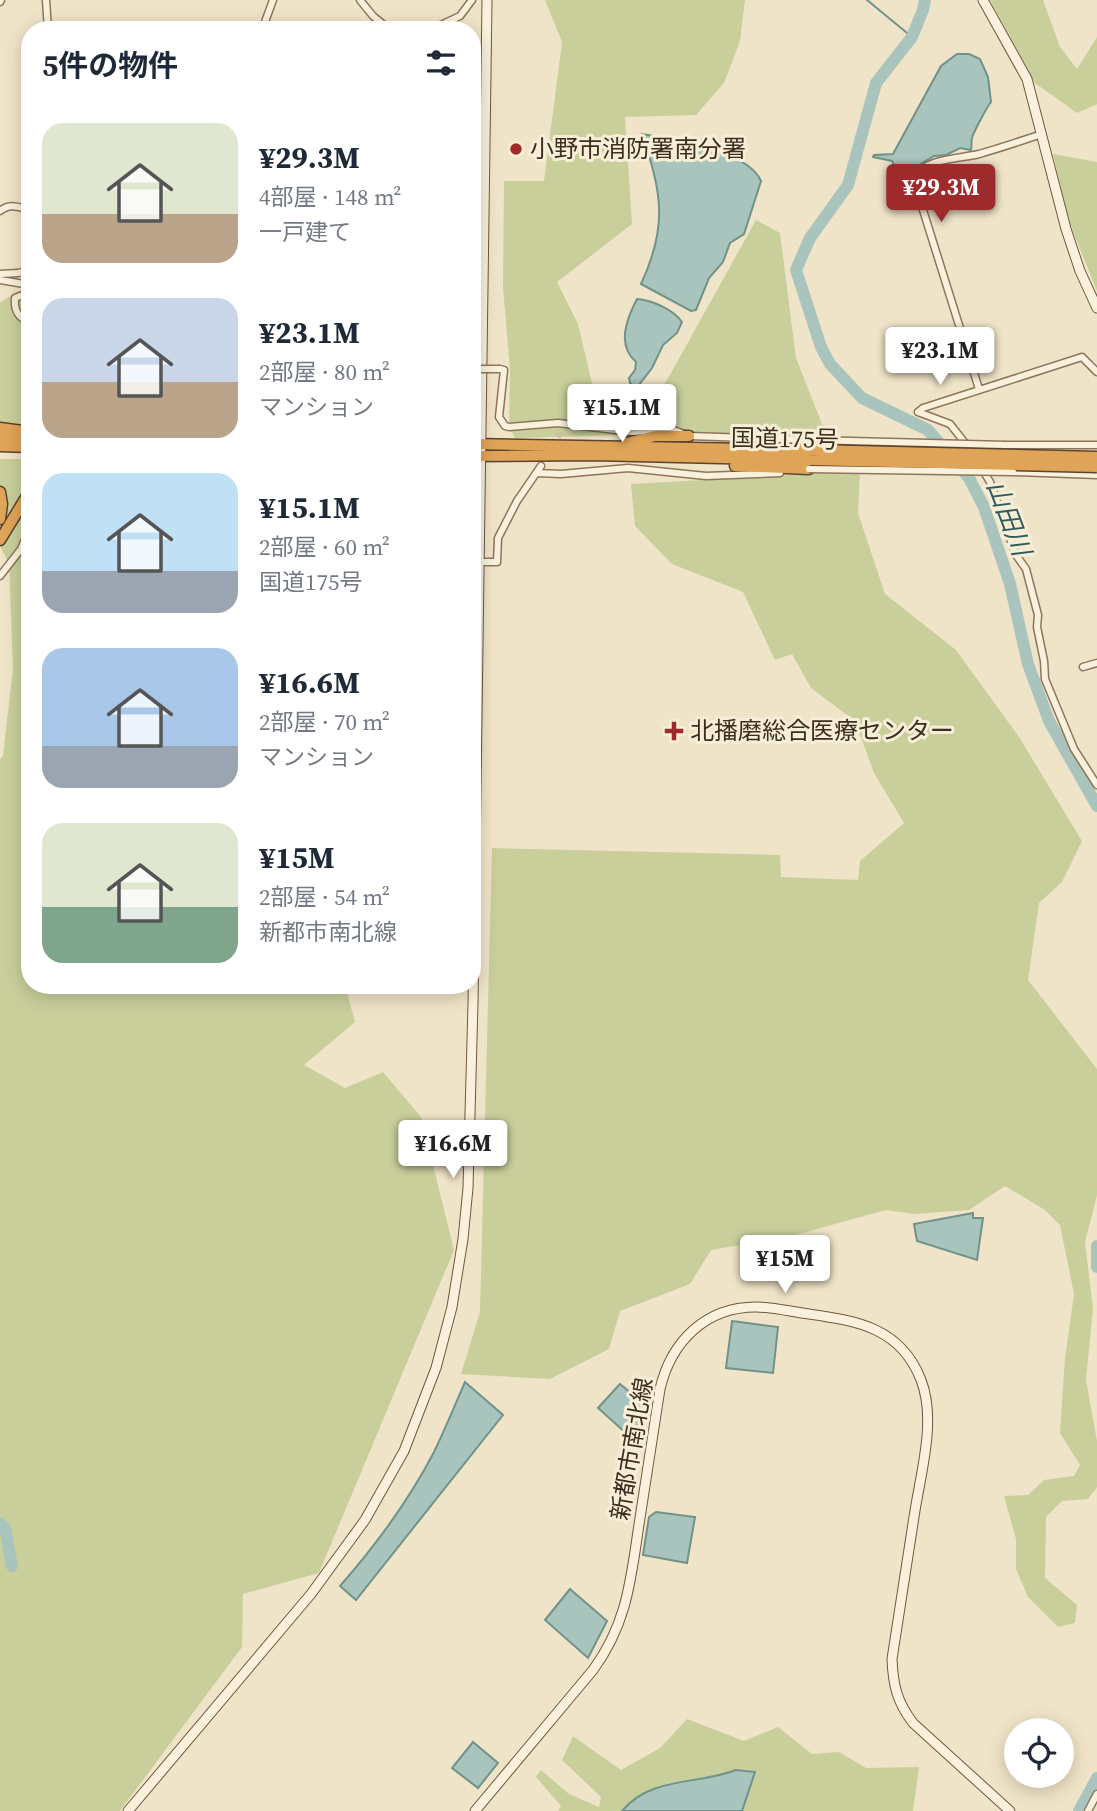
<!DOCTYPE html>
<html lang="ja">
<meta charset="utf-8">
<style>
:root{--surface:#fff;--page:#f2f2f3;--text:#1f2937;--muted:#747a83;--accent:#9e2a2b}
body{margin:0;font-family:"Source Serif 4","Noto Sans JP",serif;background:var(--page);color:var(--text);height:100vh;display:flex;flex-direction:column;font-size:26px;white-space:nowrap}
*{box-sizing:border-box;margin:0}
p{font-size:23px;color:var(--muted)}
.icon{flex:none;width:38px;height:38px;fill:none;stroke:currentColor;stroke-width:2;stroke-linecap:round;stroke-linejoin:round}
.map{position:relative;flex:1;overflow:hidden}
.panel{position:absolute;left:21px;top:21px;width:460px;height:973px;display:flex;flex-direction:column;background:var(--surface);border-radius:28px;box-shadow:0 4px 18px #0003}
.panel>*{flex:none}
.tools{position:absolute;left:1004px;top:1718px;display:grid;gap:14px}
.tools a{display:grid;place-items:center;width:70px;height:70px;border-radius:50%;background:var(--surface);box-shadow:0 4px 18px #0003;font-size:35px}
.price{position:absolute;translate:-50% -60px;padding:0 16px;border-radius:7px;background:#fff;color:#222;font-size:23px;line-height:46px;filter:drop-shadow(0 2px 4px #0008)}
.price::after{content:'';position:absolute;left:50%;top:42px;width:21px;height:16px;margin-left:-10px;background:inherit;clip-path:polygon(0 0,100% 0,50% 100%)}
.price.active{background:var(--accent);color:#fff}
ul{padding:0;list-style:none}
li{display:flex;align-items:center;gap:21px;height:175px;padding:0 21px}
li span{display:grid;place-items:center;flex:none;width:196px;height:140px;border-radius:21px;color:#555}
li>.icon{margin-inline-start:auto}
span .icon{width:84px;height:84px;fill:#fffc;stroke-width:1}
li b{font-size:30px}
h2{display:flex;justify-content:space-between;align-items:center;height:84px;padding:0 21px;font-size:30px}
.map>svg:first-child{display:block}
.green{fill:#c9cf9b}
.water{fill:#a9c4bc;stroke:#6f938a;stroke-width:2}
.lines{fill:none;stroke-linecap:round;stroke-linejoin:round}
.stream{stroke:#6f938a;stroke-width:2}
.river{stroke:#a9c4bc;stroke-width:12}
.street-tunnel{stroke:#ccc0a6;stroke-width:6;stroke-dasharray:6 3;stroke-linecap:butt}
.street-casing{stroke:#8d765c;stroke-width:9}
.secondary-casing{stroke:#6f573f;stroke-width:11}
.highway-casing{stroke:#5b4430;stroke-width:13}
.street{stroke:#faf1dc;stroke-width:6}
.secondary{stroke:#faf1dc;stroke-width:9}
.highway{stroke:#e0a458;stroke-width:10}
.street-bridge-casing{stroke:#8d765c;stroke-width:9;stroke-linecap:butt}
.highway-bridge-casing{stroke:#5b4430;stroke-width:13;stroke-linecap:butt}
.street-bridge{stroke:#faf1dc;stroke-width:6}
.highway-bridge{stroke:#e0a458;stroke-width:10}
.poi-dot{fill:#9e2a2b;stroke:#f7eed8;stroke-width:2.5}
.labels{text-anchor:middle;stroke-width:6;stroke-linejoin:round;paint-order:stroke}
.poi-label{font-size:24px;fill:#3d2e20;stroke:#f7eed8;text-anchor:start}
.street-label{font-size:24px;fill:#3d2e20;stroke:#f7eed8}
.water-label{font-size:26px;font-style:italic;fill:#2f5d5a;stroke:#f7eed8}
</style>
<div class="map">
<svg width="1097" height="1811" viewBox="0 0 1097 1811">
<rect width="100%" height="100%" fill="#f0e4c8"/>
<path class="green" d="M 545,0 L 745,0 L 740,41 L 724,83 L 696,115 L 625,117 L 632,224 L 557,282 L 578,324 L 593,387 L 614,427 L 634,423 L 657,398 L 756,220 L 780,233 L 796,358 L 822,424 L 842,437 L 665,434 L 515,438 L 509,426 L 510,370 L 503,287 L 504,181 L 544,181 L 562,42 Z
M 990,0 L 1043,0 L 1060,47 L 1077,69 L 1097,37 L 1097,104 L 1077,113 L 1035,83 Z
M 1053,154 L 1097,162 L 1097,291 L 1068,219 Z
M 30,285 L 30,432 L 0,431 L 0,302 Z
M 0,459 L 30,459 L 30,985 L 345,985 L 355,1022 L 304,1065 L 345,1088 L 383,1072 L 421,1117 L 454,1250 L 319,1573 L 243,1594 L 242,1647 L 120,1811 L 0,1811 L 0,760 L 3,755 L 13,669 L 9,564 L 0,546 Z
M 860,471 L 858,513 L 885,594 L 956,650 L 1019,737 L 1082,841 L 1062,882 L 1039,903 L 1028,980 L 1097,1069 L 1097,1195 L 1085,1242 L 1093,1309 L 1086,1380 L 1097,1441 L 1097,1487 L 1088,1499 L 1062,1501 L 1046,1517 L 1045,1578 L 1077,1605 L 1075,1623 L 1058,1627 L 1028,1597 L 1016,1569 L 1016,1539 L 1004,1496 L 1028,1495 L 1044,1480 L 1074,1476 L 1080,1465 L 1060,1433 L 1065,1358 L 1074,1294 L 1060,1225 L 1045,1210 L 1005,1186 L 969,1210 L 914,1214 L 886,1210 L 788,1237 L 711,1250 L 690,1284 L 620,1311 L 609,1349 L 550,1379 L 461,1374 L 480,1312 L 492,848 L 780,855 L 781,877 L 858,880 L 860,861 L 904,823 L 874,773 L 855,721 L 811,688 L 792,654 L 775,660 L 743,592 L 672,564 L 635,526 L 631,484 Z
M 687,1719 L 744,1741 L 778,1727 L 812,1754 L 839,1752 L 866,1768 L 919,1767 L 913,1811 L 558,1811 L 561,1806 L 536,1777 L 541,1770 L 569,1794 L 599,1807 L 601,1797 L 562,1760 L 573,1736 L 621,1770 L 660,1748 Z"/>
<path class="water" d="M 957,54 L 969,54 L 980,59 L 988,77 L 991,102 C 987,107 973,133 972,138 C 971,142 972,146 971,150 L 960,148 L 946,155 L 934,156 L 909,171 L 895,167 L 892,161 L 873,157 L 874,155 L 893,154 L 941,66 Z
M 642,134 C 671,139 748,150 761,181 L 744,234 L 730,243 L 723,262 L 709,278 L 696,310 L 691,311 L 641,284 C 668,226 662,193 642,134 Z
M 637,299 C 652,300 674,310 682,322 L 677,333 L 663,345 L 652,368 L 638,386 L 634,387 L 630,383 L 629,378 L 635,370 L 636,362 C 616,345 627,318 637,299 Z
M 973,1213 L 973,1218 L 983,1218 L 977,1260 L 917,1241 L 914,1224 Z
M 732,1321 L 778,1327 L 773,1373 L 726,1368 Z
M 465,1382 L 503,1415 L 356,1600 L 340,1586 C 376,1545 409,1500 434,1452 C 445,1429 455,1405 465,1382 Z
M 620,1384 L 643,1403 L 637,1443 L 598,1408 Z
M 656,1512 L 695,1517 L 687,1563 L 643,1555 L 649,1517 Z
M 570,1589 L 607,1621 L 588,1658 L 545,1620 Z
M 473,1742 L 498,1763 L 478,1788 L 452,1768 Z
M 736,1770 L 755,1772 L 742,1811 L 622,1811 C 651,1776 698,1785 736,1770 Z"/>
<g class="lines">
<path class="stream" d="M 867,0 L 912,37"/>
<path class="river" d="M 925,0 L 923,10 L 912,37 L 876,83 L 848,185 L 810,238 L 796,270 L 821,347 L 830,364 L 862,398 L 928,430 L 969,478 L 984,507 L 1010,584 L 1028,664 L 1049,721 L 1097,806
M 1097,1246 L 1097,1267
M 0,1523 L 5,1528 L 12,1566
M 1079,1811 L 1097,1778"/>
<path class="street-tunnel" d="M 553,445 L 561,432"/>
<g class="street-casing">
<path id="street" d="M 46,0 L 48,30
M 360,0 L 373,16 L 390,30
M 0,2 L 1,0
M 262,30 L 273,0
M 430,30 L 460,16 L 472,0
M 0,211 C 10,203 18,207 30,210
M 0,274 L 18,273 L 30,270
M 0,280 L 30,285
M 30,292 L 15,298 C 14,311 18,317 30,323
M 500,369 L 504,370 L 499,417 L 505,426 L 509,427 L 558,423 L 632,432 L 671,429 L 689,436 L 812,440
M 979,389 L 913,178 C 926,158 958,159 979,154 C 1000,148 1021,141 1042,134
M 918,412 L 950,424 L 969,448
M 918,412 L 923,408 L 1082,357 L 1097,372
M 1006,445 L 1097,445
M 982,469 L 990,482 L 1016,555 L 1026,569 L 1038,615 L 1037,627 L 1044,661 L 1045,679 L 1074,749 L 1097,785
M 1013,472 L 1097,475
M 537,473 L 561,474 L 628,468 L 706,476 L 780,473
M 478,562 L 497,562 L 498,538 L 517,501 L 541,466
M 0,576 L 21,549 L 30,528
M 1083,667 L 1097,663
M 1088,1811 L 1097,1794"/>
</g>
<g class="secondary-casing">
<path id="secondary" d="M 983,0 L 1027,79 L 1066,229 L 1080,271 L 1097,308
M 128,1811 L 311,1594 L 365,1520 L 404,1451 L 436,1368 L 452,1307 L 463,1239 L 468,1188 L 473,1003 L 487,0
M 475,1811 L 593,1670 C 629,1621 631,1575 640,1518 C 647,1475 653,1432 660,1389 C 671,1342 705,1307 756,1307 C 774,1307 792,1312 809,1314 C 858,1321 901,1328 921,1380 C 937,1421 920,1475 914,1517 C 907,1564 899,1611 892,1659 C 893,1685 897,1702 913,1723 L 1010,1811"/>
</g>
<g class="highway-casing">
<path id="highway" d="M 0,428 L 30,432
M 0,437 L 22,437
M 626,443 L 655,436 L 689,436
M 472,444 L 811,450
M 0,446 L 30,447
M 472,456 L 593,455 L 811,460
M 735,466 L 809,469
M 0,492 L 2,504 L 0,519
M 0,540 L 30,491"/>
</g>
<use href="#street" class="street"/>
<use href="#secondary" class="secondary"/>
<use href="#highway" class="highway"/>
<g class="street-bridge-casing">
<path id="street-bridge" d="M 472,369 L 500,369
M 812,440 L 1006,445
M 809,469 L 1013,472"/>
</g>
<g class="highway-bridge-casing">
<path id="highway-bridge" d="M 811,450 L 1097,457
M 811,460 L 1097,467"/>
</g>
<use href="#street-bridge" class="street-bridge"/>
<use href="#highway-bridge" class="highway-bridge"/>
</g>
<g class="poi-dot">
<circle cx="516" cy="149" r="7"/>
<path d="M670.5 720.5h7v7h7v7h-7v7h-7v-7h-7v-7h7z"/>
</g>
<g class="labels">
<g class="poi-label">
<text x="530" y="157">小野市消防署南分署</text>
<text x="690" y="739">北播磨総合医療センター</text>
</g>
<g class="street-label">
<text transform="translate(785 439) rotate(1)" y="8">国道175号</text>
<text transform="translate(632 1449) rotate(-80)" y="8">新都市南北線</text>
</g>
<g class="water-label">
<text transform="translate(1009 518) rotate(69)" y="9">山田川</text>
</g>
</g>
</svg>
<div class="tools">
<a><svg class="icon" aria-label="locate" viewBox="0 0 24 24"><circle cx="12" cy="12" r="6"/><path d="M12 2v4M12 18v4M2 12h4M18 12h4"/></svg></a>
</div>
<b class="price active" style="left:941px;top:224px">¥29.3M</b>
<b class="price" style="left:940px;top:387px">¥23.1M</b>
<b class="price" style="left:622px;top:444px">¥15.1M</b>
<b class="price" style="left:453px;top:1180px">¥16.6M</b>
<b class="price" style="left:785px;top:1295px">¥15M</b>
<section class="panel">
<h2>5件の物件<svg class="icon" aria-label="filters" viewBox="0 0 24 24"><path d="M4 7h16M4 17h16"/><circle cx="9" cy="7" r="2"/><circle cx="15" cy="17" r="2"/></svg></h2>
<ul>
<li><span style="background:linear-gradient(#dfe7d0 65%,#b9a48a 0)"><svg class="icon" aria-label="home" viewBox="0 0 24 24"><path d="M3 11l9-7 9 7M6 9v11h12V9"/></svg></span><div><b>¥29.3M</b><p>4部屋 · 148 m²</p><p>一戸建て</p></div></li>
<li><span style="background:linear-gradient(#c9d6e8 60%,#b9a48a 0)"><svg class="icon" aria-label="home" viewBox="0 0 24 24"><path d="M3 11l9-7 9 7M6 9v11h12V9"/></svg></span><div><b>¥23.1M</b><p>2部屋 · 80 m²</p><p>マンション</p></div></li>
<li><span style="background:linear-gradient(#bfe0f5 70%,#9aa5b1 0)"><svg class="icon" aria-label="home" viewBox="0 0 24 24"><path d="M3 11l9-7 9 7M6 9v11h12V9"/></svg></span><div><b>¥15.1M</b><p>2部屋 · 60 m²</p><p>国道175号</p></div></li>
<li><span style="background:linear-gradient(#a9c7e8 70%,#9aa5b1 0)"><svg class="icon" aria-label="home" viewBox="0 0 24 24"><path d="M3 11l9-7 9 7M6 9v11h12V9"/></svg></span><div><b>¥16.6M</b><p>2部屋 · 70 m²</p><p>マンション</p></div></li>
<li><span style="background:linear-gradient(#dfe7d0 60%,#7fa58c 0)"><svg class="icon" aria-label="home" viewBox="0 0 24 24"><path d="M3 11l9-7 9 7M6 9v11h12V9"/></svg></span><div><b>¥15M</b><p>2部屋 · 54 m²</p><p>新都市南北線</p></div></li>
</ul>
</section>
</div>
